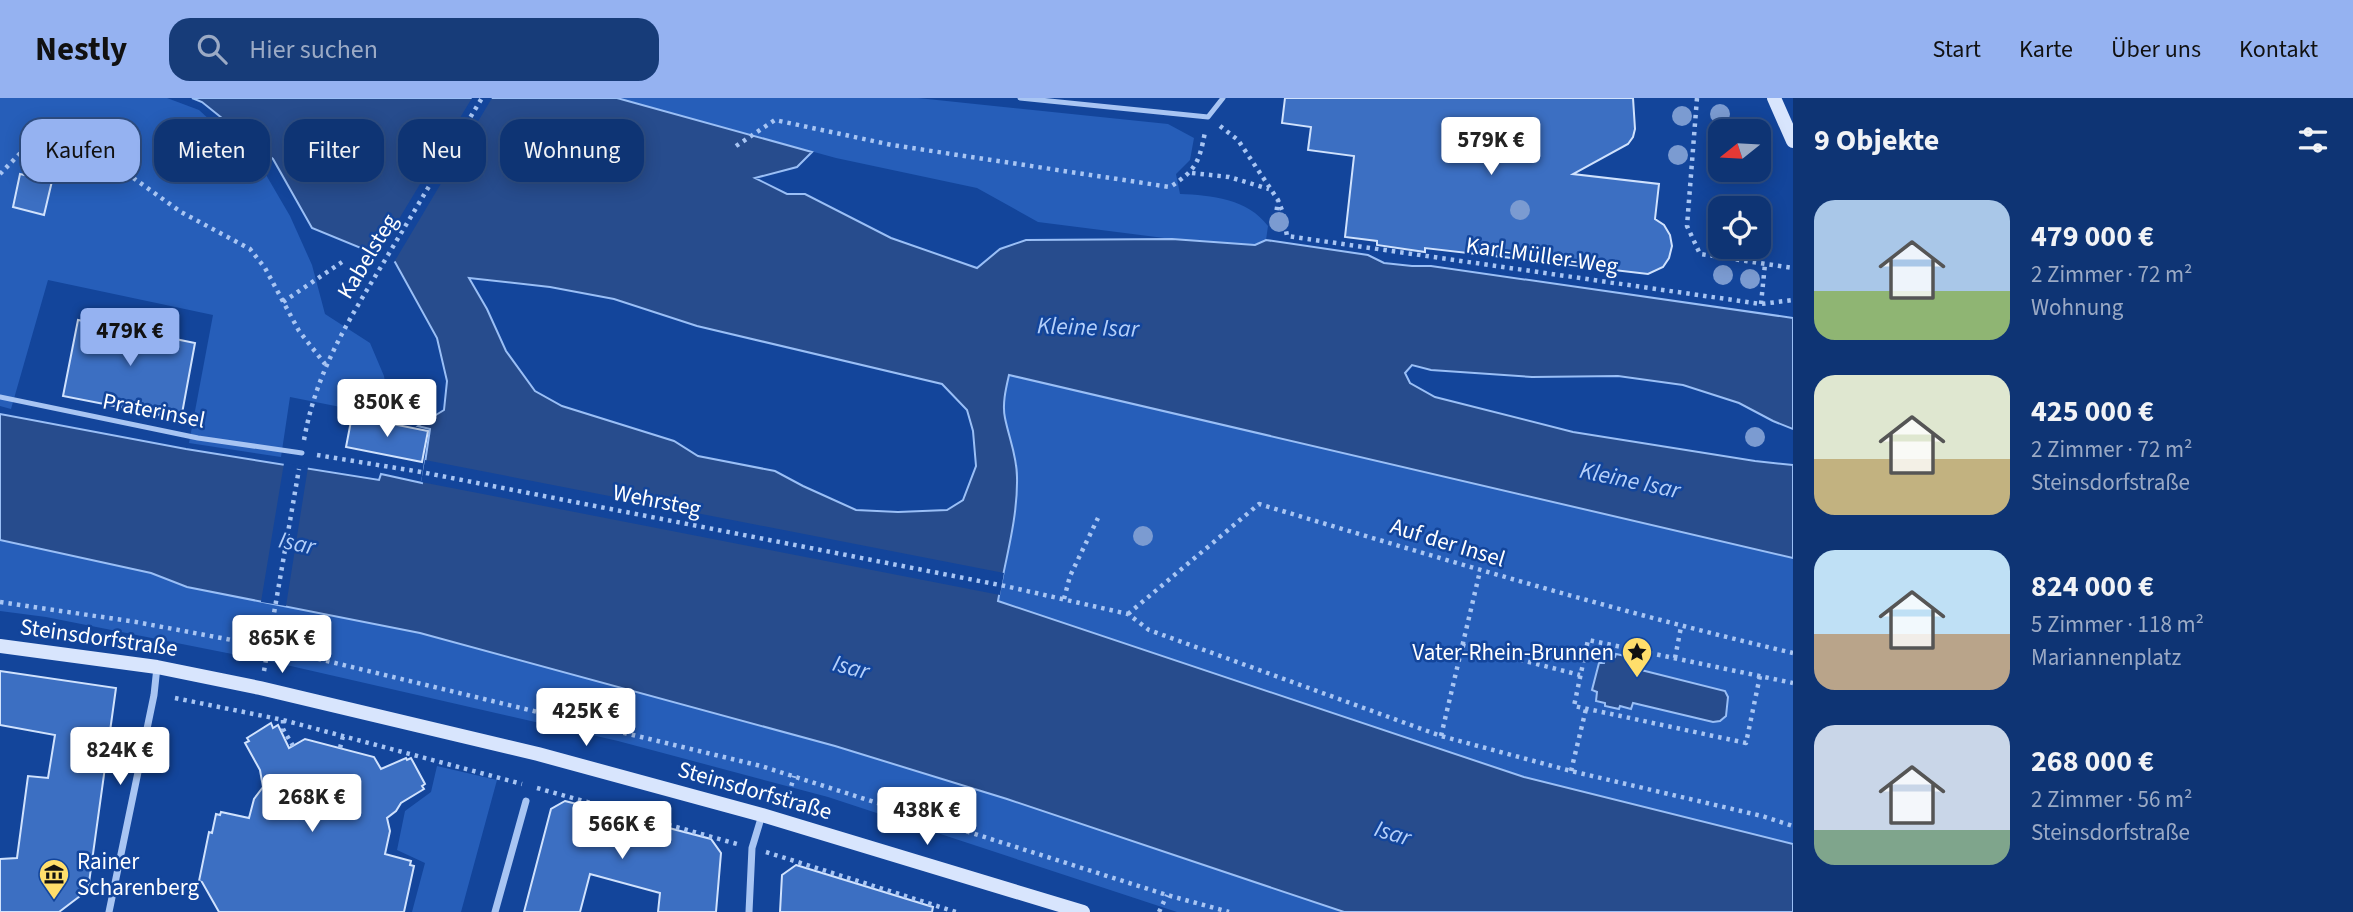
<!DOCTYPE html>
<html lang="de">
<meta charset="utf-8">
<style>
:root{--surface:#0e3474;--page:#173c79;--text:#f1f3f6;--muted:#9baac5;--line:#2e4f86;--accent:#95b2f1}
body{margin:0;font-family:"Source Sans 3",sans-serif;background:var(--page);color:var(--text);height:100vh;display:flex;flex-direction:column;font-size:26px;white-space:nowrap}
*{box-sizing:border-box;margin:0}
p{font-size:23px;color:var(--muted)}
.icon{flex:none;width:38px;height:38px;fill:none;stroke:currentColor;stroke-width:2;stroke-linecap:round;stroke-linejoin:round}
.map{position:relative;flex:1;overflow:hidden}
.sheet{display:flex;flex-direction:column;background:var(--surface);width:560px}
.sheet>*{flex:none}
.hud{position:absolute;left:21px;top:21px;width:665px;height:63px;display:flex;gap:14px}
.needle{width:46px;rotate:252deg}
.tools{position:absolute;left:1708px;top:21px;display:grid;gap:14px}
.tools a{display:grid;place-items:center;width:63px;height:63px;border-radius:14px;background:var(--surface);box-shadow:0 4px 18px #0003,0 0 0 2px var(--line);font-size:35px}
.price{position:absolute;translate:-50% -60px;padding:0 16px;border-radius:7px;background:#fff;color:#222;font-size:23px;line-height:46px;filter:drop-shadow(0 2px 4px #0008)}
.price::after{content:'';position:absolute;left:50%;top:42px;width:21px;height:16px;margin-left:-10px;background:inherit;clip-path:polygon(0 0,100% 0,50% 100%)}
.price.selected{background:var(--accent);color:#111}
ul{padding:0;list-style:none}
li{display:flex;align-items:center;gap:21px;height:175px;padding:0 21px}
li span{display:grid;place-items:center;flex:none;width:196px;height:140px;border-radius:21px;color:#555}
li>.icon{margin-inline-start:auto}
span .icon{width:84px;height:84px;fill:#fffc;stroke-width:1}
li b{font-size:30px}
h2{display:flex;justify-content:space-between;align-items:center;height:84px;padding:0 21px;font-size:30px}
.tag{padding:0 24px;border-radius:21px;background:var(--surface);box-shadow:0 4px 18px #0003,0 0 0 2px var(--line);font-size:24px;line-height:63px}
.tag.selected{background:var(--accent);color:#111}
header{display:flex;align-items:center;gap:42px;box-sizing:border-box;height:98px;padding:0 35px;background:var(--accent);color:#111}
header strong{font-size:33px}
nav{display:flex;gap:38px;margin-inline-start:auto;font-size:24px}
.search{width:490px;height:63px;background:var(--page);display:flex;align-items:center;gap:18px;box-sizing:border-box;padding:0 24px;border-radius:21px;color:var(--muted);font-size:26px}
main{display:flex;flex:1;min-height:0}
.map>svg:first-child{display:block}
.green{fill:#265eb9}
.water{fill:#274c8d;stroke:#9abff6;stroke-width:2;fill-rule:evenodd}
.pier{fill:#13459b}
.building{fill:#3c6fc2;stroke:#d0e2fd;stroke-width:2}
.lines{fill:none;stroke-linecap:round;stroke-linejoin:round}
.path{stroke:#a8c5f3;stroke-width:4.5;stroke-dasharray:3.5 5;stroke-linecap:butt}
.lane{stroke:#a8c5f3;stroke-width:5}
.street{stroke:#a8c5f3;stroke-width:7}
.secondary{stroke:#d8e5fd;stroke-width:14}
.tree{fill:#7b9bd1}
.labels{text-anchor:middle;stroke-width:5;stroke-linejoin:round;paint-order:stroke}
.street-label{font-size:23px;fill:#fff;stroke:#13459b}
.poi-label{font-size:23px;fill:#fff;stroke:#13459b;text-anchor:end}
.water-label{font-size:24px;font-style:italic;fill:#b5d0fa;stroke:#13459b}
</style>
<header>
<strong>Nestly</strong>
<div class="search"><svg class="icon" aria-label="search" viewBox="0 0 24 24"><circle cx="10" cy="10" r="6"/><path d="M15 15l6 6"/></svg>Hier suchen</div>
<nav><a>Start</a><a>Karte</a><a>Über uns</a><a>Kontakt</a></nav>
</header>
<main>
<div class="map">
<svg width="1793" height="814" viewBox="0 0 1793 814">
<rect width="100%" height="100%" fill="#13459b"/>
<path class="green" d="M 0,0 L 167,0 L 199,12 L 262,70 L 290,118 L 312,167 L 325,216 L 370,245 L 384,278 L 391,319 L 290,299 L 281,359 L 189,345 L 213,217 L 48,182 L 11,311 L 0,308 Z
M 617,0 L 918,0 L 1168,26 L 1194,40 L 1190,62 L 1176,76 L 1180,96 C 1211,97 1248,101 1268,128 L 1266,142 L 1255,147 L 1172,141 L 1038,124 L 977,90 L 836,60 Z
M 1008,277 L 1793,460 L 1793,746 L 1524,679 L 998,503 C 1005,463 1018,420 1017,379 C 1017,358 1009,340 1005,320 C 1002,306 1006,291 1008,277 Z
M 0,442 L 151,475 L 187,489 L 420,535 L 836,648 L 1007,701 L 1344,814 L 1177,814 L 828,699 L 618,643 L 282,566 L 46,519 L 0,513 Z
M 437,668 L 497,682 L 461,814 L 412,814 L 425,765 L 397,752 L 405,713 L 431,694 Z"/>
<path class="water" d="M 192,0 L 617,0 L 812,54 L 797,69 L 755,80 L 787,96 L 805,96 L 891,140 L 977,170 L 1000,151 L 1026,142 L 1172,141 L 1255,147 L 1266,142 L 1368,157 L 1384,165 L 1412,168 L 1431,168 L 1793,220 L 1793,331 L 1773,323 L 1739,305 L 1683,287 L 1618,278 L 1532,279 L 1431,272 L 1412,267 L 1405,275 L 1410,285 L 1435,299 L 1573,334 L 1755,363 L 1793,367 L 1793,460 L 1009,277 C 1006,290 1002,306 1005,320 C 1009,340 1017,358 1017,379 C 1018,420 1005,463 998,503 L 1524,679 L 1793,746 L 1793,814 L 1344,814 L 1007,701 L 835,648 L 420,535 L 187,489 L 151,475 L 0,442 L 0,316 L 186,351 L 379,382 L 381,376 L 422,385 L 430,331 L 418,328 L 444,312 L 447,283 L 437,240 L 395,164 L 312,130 L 273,61 L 202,4 ZM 469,180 L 550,189 L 614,201 L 697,228 L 942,286 L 967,312 L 973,333 L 976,368 L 963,402 L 947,412 L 898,414 L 856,412 L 803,388 L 775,373 L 698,358 L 674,343 L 562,308 L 535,293 L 506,253 L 487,211 Z
M 1606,556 L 1615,559 L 1616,556 L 1630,559 L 1630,562 L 1642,565 L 1641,572 L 1725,593 L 1728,599 L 1726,618 L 1720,623 L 1713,624 L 1633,605 L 1631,611 L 1620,608 L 1619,611 L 1605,608 L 1605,605 L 1596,603 L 1597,594 L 1592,592 L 1599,565 L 1604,565 Z"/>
<path class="pier" d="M 472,0 L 492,0 L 393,166 L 376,159 Z
M 425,362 L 1004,475 L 1000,497 L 421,384 Z
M 284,365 L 308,369 L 286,508 L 261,504 Z"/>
<path class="building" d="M 1285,0 L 1633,0 L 1635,31 L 1633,39 L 1628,46 L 1573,76 L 1659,86 L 1655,121 L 1664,127 L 1670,137 L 1672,148 L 1669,160 L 1663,169 L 1648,176 L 1425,150 L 1425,154 L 1377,147 L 1377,143 L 1345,139 L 1354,58 L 1308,52 L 1311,29 L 1282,25 Z
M 20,76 L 52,83 L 44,117 L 13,109 Z
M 131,217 L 147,220 L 156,237 L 195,245 L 181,321 L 63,298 L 78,222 L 118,230 Z
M 352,318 L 428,333 L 422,364 L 346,349 Z
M 0,573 L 116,590 L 88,792 L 59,814 L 0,814 L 0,761 L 17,760 L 28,678 L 48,680 L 55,637 L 0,627 Z
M 271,625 L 273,630 L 278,627 L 289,650 L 305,641 L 374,659 L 381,671 L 406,660 L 407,662 L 411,660 L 425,686 L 422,688 L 424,691 L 401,705 L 396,713 L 387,720 L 390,733 L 385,756 L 411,763 L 410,767 L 414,768 L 404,814 L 219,814 L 202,784 L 199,783 L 209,734 L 212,735 L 216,716 L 220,717 L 221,714 L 249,720 L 254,701 L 263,689 L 260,672 L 245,645 L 249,643 L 247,640 Z
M 565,703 L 711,741 L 721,755 L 716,814 L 658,814 L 660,795 L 590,776 L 580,814 L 524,814 L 551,711 Z
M 796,767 L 933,809 L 932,814 L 780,814 L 782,777 Z"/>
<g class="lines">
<path class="path" d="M 1697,0 L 1687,128 L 1700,156 L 1793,170
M 1220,28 L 1238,42 L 1278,102 L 1283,115 L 1287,138 L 1761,206 L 1793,202
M 736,48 L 775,22 L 892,47 L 1170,89 C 1196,72 1199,65 1205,34
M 1192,75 L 1229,79 L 1269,91
M 0,76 L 35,40 L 46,36 L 59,37 L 87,47 L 181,114 L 250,151 L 265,170 L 299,233 L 325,266
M 1274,129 L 1278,103
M 283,204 L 342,164
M 1761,206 L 1765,166
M 304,342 C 317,268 353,216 391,152 C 421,102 451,51 482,0
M 317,357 L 421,374 L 1005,488 L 1128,516 L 1149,532 L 1441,638 L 1571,673 L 1762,718 L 1793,728
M 1064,501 L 1070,478 L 1098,420
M 0,504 L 136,524 L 269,549 L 761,668 L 1167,797 L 1229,814
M 1128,516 L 1259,406 C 1436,459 1613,513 1793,555
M 1462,547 L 1580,577
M 1675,560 L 1681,529
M 264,573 L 299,371
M 1760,578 L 1746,645 L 1574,608 L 1588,542 L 1793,585
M 175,600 L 283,622 L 522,686
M 283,622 L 283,631 L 293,648
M 1441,638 L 1480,473
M 340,650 L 343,638
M 1571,673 L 1586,611
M 537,690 L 737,746
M 784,702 L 788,700 L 794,678
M 766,754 L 956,814
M 1159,814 L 1167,797"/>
<path class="lane" d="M 1020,0 L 1208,19 L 1223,0
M 0,299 L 198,340 L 302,355"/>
<path class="street" d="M 109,814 L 154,597 L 157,569
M 495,814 L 526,703
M 749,814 L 752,750 L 762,717"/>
<path class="secondary" d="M 1774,0 L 1793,43
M 0,548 L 157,569 L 260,590 L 538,656 L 762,717 L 1083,814"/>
</g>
<g class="tree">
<circle cx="1720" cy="16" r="10"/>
<circle cx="1682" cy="18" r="10"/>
<circle cx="1678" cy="57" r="10"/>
<circle cx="1520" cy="112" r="10"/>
<circle cx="1279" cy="124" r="10"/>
<circle cx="1723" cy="177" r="10"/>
<circle cx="1750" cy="181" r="10"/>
<circle cx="1755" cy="339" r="10"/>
<circle cx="1143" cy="438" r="10"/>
</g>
<defs>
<g id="sight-pin" transform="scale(1.575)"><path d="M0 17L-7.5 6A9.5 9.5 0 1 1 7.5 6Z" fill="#ffde6b" stroke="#13459b"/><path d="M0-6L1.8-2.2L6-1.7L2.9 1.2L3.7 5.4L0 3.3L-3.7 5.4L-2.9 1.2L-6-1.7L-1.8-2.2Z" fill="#111"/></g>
<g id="museum-pin" transform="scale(1.575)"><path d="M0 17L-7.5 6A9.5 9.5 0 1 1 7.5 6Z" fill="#ffde6b" stroke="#13459b"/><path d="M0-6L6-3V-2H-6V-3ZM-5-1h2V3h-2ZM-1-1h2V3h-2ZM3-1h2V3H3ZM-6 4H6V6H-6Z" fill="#111"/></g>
</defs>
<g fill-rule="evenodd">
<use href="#sight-pin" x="1637" y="554"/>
<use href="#museum-pin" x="54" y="776"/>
</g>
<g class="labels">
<g class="street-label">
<text transform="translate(1542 157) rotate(8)" y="8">Karl-Müller-Weg</text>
<text transform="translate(367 158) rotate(-59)" y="8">Kabelsteg</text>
<text transform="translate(154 312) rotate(11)" y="8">Praterinsel</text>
<text transform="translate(657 402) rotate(11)" y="8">Wehrsteg</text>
<text transform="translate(1448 444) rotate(17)" y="8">Auf der Insel</text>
<text transform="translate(99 539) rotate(8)" y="8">Steinsdorfstraße</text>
<text transform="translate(755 692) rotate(16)" y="8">Steinsdorfstraße</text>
</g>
<g class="poi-label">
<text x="1614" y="562">Vater-Rhein-Brunnen</text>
<text x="77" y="771" text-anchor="start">Rainer<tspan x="77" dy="26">Scharenberg</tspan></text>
</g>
<g class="water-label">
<text transform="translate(1088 229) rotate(2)" y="8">Kleine Isar</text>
<text transform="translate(1630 382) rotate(12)" y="8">Kleine Isar</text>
<text transform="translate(297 445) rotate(12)" y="8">Isar</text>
<text transform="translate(851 569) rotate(15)" y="8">Isar</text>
<text transform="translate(1393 735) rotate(17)" y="8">Isar</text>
</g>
</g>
</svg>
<div class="tools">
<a><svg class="needle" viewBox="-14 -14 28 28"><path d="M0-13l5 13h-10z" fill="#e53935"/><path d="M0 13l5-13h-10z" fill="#9baac5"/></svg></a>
<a><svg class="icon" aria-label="locate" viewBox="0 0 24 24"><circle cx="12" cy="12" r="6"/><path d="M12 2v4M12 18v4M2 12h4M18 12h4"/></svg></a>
</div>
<b class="price" style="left:1491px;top:79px">579K €</b>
<b class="price selected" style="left:130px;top:270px">479K €</b>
<b class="price" style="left:387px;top:341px">850K €</b>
<b class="price" style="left:282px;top:577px">865K €</b>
<b class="price" style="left:586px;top:650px">425K €</b>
<b class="price" style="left:120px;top:689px">824K €</b>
<b class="price" style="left:312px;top:736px">268K €</b>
<b class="price" style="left:927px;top:749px">438K €</b>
<b class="price" style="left:622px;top:763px">566K €</b>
<div class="hud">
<a class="tag selected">Kaufen</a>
<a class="tag">Mieten</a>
<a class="tag">Filter</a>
<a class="tag">Neu</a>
<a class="tag">Wohnung</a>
</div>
</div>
<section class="sheet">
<h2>9 Objekte<svg class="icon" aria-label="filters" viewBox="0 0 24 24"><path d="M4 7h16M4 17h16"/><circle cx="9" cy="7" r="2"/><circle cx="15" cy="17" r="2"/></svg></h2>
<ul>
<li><span style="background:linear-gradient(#a9c7e8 65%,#8fb573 0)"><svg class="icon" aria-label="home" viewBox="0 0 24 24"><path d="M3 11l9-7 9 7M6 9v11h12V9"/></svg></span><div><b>479 000 €</b><p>2 Zimmer · 72 m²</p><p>Wohnung</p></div></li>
<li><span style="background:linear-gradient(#dfe7d0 60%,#c2b280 0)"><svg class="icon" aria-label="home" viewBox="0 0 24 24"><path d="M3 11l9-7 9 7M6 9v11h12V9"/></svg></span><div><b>425 000 €</b><p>2 Zimmer · 72 m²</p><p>Steinsdorfstraße</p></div></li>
<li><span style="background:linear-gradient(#bfe0f5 60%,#b9a48a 0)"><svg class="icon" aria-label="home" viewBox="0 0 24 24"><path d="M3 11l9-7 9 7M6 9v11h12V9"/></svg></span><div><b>824 000 €</b><p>5 Zimmer · 118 m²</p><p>Mariannenplatz</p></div></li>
<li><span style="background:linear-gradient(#c9d6e8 75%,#7fa58c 0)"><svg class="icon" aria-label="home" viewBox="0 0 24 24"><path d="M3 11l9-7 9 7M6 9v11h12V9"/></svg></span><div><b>268 000 €</b><p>2 Zimmer · 56 m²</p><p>Steinsdorfstraße</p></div></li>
</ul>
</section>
</main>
